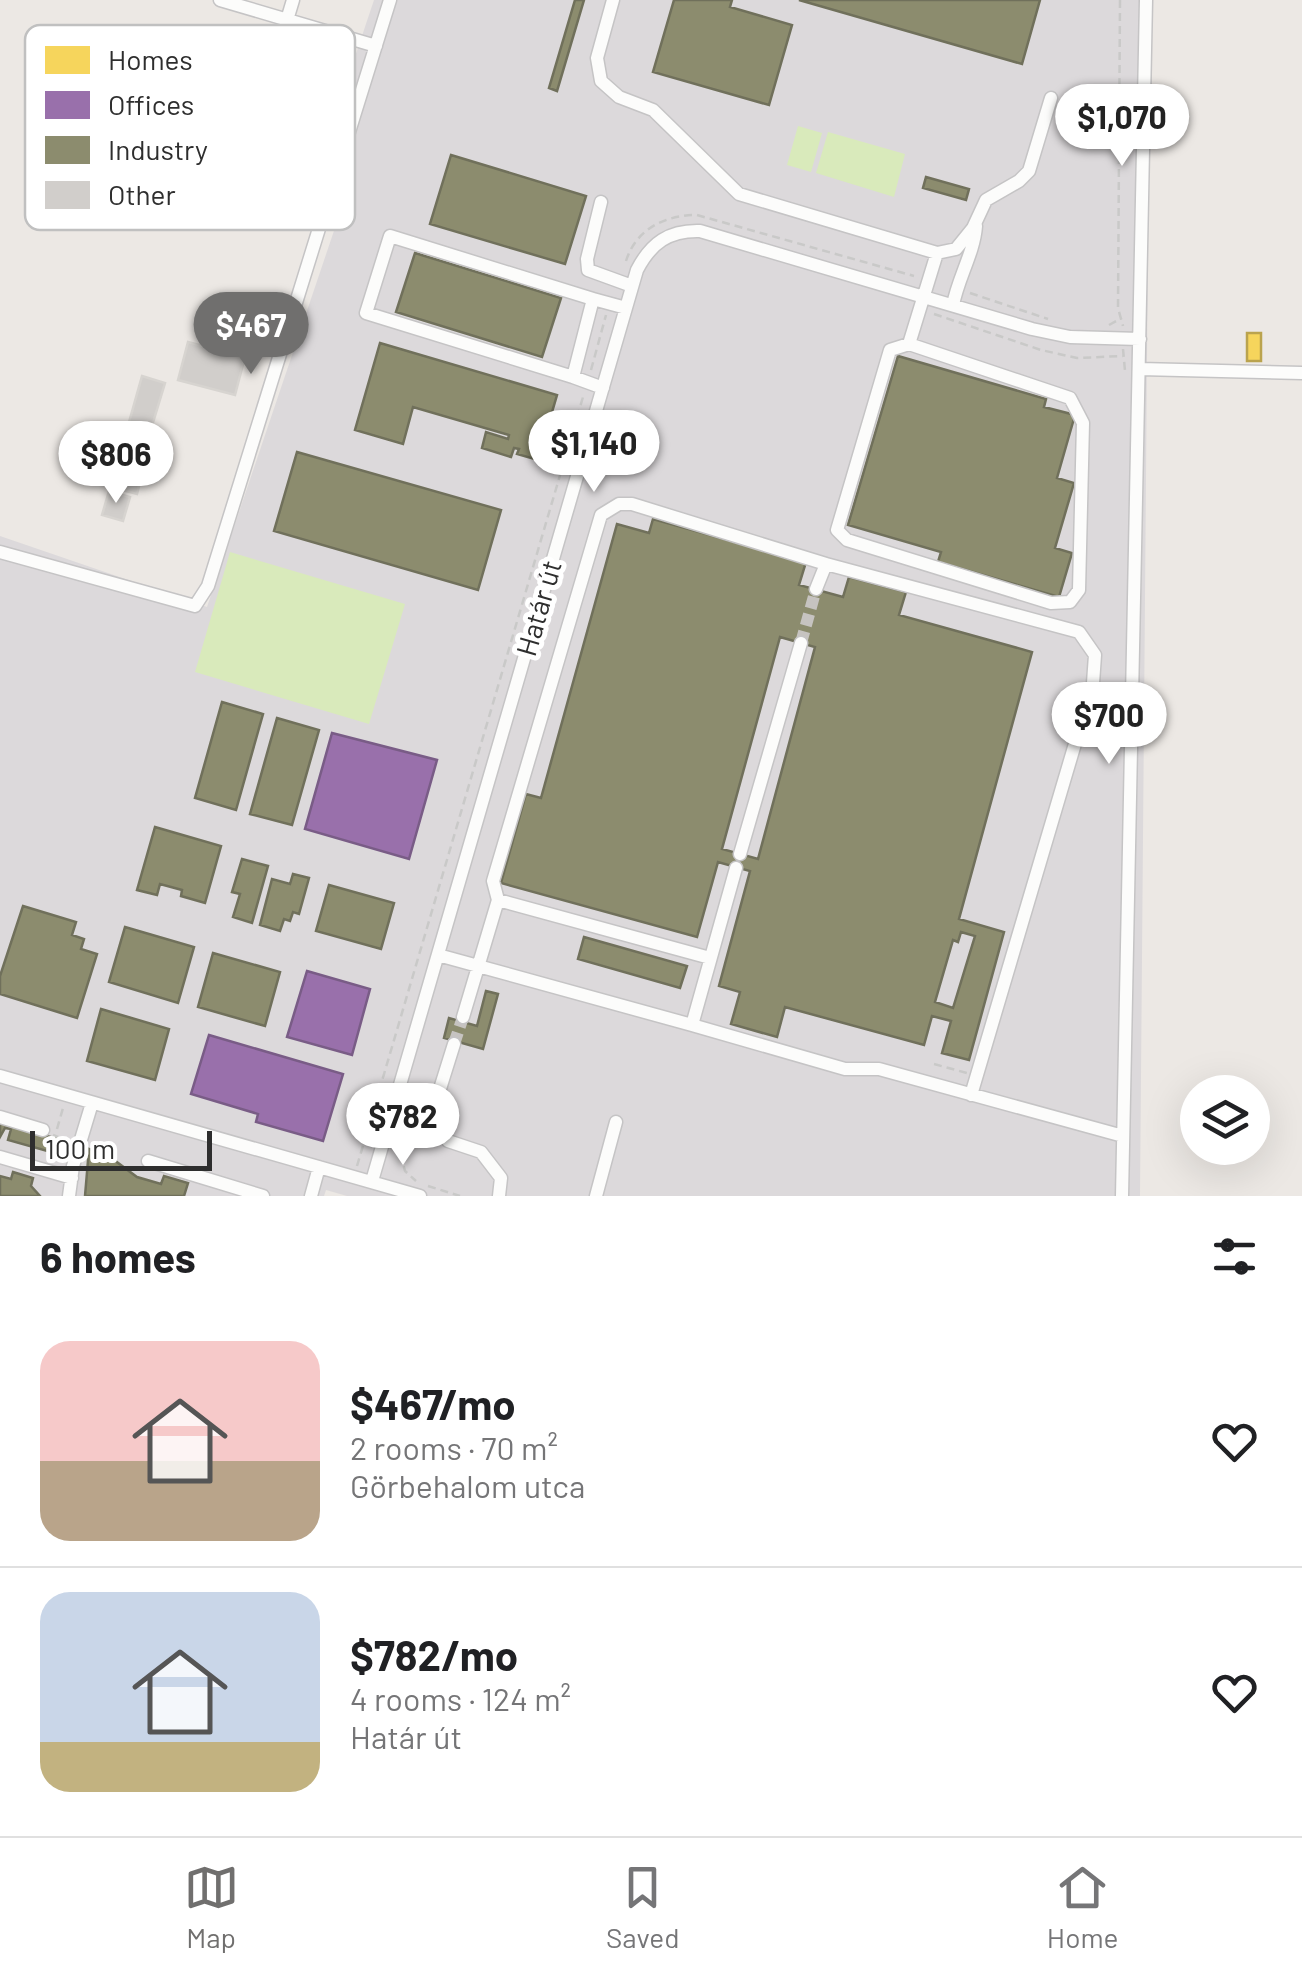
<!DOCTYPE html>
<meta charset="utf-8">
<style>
:root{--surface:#fff;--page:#f6f6f6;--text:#202124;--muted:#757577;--line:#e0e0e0;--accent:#706f6e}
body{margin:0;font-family:Barlow,sans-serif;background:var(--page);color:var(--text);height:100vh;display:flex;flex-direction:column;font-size:38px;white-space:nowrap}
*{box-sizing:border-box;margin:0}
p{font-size:32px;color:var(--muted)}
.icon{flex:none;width:55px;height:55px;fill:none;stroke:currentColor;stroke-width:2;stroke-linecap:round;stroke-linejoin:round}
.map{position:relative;height:1196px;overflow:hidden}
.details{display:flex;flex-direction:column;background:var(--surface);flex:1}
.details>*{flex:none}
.fabs{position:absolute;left:1180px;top:1075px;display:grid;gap:20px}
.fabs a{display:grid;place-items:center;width:90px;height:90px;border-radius:50%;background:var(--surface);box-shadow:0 10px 40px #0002;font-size:50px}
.scale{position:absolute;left:30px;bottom:25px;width:182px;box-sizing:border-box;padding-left:10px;border:5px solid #2e2e2e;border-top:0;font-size:28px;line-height:35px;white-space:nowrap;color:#2e2e2e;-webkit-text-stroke:8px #fff;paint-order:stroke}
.price{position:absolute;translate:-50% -85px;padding:0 22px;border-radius:35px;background:#fff;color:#222;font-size:32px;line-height:65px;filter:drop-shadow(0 2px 5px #0008)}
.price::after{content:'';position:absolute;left:50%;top:60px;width:30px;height:22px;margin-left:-15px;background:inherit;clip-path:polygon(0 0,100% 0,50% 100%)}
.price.current{background:var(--accent);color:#fff}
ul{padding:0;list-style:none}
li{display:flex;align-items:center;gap:30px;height:250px;padding:0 40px}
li+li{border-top:2px solid var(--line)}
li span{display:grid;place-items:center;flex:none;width:280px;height:200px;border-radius:30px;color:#555}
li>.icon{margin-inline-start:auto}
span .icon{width:120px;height:120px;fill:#fffc;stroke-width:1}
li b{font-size:42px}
h2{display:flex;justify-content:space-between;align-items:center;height:120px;padding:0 40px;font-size:42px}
.tabs{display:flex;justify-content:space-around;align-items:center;height:140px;border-top:2px solid var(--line);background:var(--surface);font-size:28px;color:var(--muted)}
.tabs a{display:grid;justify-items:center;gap:5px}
.tabs .current{color:var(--accent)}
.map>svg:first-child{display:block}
.industrial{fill:#dcd9db}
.pitch{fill:#d9eabb}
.homes{fill:#f6d55c;stroke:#baa34e;stroke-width:2.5}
.offices{fill:#9970ab;stroke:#795c86;stroke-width:2.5}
.industry{fill:#8c8c6e;stroke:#70705b;stroke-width:2.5;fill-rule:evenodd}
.building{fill:#d1cecb;stroke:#d7d4d0;stroke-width:2.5}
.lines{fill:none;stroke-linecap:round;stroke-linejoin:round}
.minor-tunnel{stroke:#c6c3c0;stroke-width:12;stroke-dasharray:12 6;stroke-linecap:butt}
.minor-casing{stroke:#c5c4c5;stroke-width:15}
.path{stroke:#c9c9c8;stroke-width:2.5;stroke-dasharray:8 5;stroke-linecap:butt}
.minor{stroke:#fcfcfb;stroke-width:12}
.labels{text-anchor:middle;stroke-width:10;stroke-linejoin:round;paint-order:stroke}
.street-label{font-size:28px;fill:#2e2e2e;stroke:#fff}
.key{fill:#fff;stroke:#c0c0c0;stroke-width:2.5}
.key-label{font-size:28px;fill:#2e2e2e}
</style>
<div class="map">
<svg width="1302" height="1196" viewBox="0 0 1302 1196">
<rect width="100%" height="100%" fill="#ece8e4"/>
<path class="industrial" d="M 374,0 L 1150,0 L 1140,1196 L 347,1196 L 326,1190 L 324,1196 L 0,1196 L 0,536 L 207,607 L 340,213 L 306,203 Z"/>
<path class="pitch" d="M 798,126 L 822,133 L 811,172 L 787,165 Z
M 828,132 L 905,154 L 894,197 L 816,173 Z
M 230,552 L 405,604 L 369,724 L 195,672 Z"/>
<path class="homes" d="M 1247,333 L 1261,333 L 1261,361 L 1247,361 Z"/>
<path class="offices" d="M 332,733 L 437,760 L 409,859 L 305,829 Z
M 307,971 L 370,989 L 352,1055 L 287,1037 Z
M 209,1035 L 343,1074 L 323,1141 L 256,1122 L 258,1114 L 191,1094 Z"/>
<path class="industry" d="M 575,0 L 584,0 L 557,91 L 549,88 Z
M 674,0 L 732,0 L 730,7 L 792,25 L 769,105 L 653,72 Z
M 799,0 L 1040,0 L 1022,64 Z
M 451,155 L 586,196 L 565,264 L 430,224 Z
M 926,177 L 969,189 L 966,200 L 923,188 Z
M 415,253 L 561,298 L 542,357 L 396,312 Z
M 380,343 L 557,395 L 538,460 L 517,454 L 519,449 L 514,448 L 511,457 L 482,448 L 486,432 L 508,439 L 509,435 L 413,407 L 403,444 L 355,430 Z
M 898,356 L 1046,399 L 1044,407 L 1075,415 L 1057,478 L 1074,483 L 1055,548 L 1072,553 L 1059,597 L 938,562 L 941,552 L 848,525 Z
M 297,452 L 501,510 L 478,590 L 274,531 Z
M 653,519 L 806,562 L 799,585 L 843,597 L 849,577 L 906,592 L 899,615 L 1032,652 L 959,919 L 1004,932 L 969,1060 L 942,1053 L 951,1021 L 932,1016 L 924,1045 L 785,1007 L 777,1037 L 731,1024 L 740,992 L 719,986 L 750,871 L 718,862 L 697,937 L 501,883 L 526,794 L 541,798 L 617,524 L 649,533 ZM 780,637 L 815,647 L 758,859 L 722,849 ZM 961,932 L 975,936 L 953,1008 L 935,1002 L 953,940 L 958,942 Z
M 222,702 L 263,714 L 236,810 L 195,798 Z
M 277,718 L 319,730 L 292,825 L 250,814 Z
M 155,827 L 221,846 L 205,903 L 181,896 L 182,890 L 160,884 L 157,895 L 137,890 Z
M 242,859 L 268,866 L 252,923 L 233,917 L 240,894 L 232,892 Z
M 293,874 L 309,878 L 299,914 L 293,912 L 290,921 L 284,919 L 280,931 L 260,925 L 272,879 L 290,884 Z
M 329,885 L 394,903 L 381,949 L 316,931 Z
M 23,906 L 76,922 L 72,935 L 84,939 L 81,949 L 97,954 L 77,1018 L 0,994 L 0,976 Z
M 125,927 L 194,947 L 178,1003 L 109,982 Z
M 584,937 L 687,966 L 680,988 L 578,959 Z
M 213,953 L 280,972 L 265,1026 L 198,1007 Z
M 486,991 L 498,994 L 483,1049 L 444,1038 L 449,1018 L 477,1026 Z
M 101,1009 L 169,1029 L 155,1080 L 87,1061 Z
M 0,1123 L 69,1142 L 65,1156 L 8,1140 L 11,1129 L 5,1128 L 0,1137 Z
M 89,1149 L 106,1154 L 137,1177 L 161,1184 L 164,1176 L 188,1183 L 184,1196 L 85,1196 Z
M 13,1172 L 33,1178 L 31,1186 L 40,1196 L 0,1196 L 0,1176 L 11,1179 Z"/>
<path class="building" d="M 188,342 L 245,357 L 235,395 L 178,380 Z
M 142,376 L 165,383 L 148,439 L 126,433 Z
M 124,437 L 150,444 L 137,494 L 111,487 Z
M 109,491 L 130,497 L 123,521 L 102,515 Z"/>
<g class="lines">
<path class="minor-tunnel" d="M 801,643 L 816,589
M 454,1044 L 463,1017"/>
<g class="minor-casing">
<path id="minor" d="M 220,0 L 376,46
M 613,0 L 597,58 L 601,81 L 619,97 L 653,110 L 739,194 L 937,253 L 956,249 L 973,228 L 986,200 L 1019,181 L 1029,171 L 1051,98
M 287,20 L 293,0
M 601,202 L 587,259 L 588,270 L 632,286
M 953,305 C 958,278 974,253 976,226
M 909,344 L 890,350 L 837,530 L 847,540 L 1051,603 L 1070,602 L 1079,590 L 1083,423 L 1070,398 L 909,344 L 937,253
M 1140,369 L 1302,373
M 573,377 L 366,313 L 390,236 L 593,299
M 603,388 L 573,377 L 593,299 L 626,308
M 0,552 L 195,606 L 208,586 L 390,0
M 816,589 L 826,564 L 1079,632 L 1095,655 L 1093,683 L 971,1095
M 740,854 L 801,643
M 736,868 L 692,1025 L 845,1069 L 879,1069 L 1123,1136
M 498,900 L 710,958
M 438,955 L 692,1025
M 463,1017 L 498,900 L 493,881 L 601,515 L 619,504 L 632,504 L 826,564
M 454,1044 L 434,1108 L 438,1127 L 448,1141 L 481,1152 L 501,1178 L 499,1196
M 0,1076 L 420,1196
M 0,1117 L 43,1130
M 0,1157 L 72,1178
M 148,1161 L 263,1196
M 372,1181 L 637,270 C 651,243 669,230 700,231 L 1032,329 L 1070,337 L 1140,339
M 69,1196 L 73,1166 L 92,1103
M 311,1196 L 319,1167
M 596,1196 L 616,1122
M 1122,1196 L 1146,0"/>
</g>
<path class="path" d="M 1120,0 L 1118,308 L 1123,326
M 626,261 C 636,229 665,215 697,215 L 914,276
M 970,293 L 1048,319
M 934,314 L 1041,350 L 1077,358 L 1123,356
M 1109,325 L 1122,318
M 1123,349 L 1125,371
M 591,370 L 606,315
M 934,1064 L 967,1073
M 57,1129 L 63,1108
M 53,1135 L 69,1141
M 397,1141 L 405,1171 L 416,1181
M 357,1166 L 583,397
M 428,1186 L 460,1196"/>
<use href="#minor" class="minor"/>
</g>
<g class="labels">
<g class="street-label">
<text transform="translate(539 608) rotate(-74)" y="10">Határ út</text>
</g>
</g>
<rect x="25" y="25" width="330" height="205" rx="15" class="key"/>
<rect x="45" y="46" width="45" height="28" fill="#f6d55c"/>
<rect x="45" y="91" width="45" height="28" fill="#9970ab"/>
<rect x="45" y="136" width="45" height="28" fill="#8c8c6e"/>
<rect x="45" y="181" width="45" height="28" fill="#d1cecb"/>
<g class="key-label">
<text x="108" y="70">Homes</text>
<text x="108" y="115">Offices</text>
<text x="108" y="160">Industry</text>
<text x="108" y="205">Other</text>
</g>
</svg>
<div class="fabs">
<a><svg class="icon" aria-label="layers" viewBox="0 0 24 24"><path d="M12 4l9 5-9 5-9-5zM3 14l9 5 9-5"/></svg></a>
</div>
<div class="scale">100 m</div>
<b class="price" style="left:1122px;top:169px">$1,070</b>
<b class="price current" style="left:251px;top:377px">$467</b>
<b class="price" style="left:594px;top:495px">$1,140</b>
<b class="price" style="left:116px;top:506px">$806</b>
<b class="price" style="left:1109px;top:767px">$700</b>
<b class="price" style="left:403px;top:1168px">$782</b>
</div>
<section class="details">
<h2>6 homes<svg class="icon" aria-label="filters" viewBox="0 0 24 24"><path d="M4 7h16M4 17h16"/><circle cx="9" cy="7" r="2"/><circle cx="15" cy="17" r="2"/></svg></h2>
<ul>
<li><span style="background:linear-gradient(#f6c9c9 60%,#b9a48a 0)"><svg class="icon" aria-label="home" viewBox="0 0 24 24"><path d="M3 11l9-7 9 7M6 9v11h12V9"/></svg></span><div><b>$467/mo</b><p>2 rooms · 70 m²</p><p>Görbehalom utca</p></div><svg class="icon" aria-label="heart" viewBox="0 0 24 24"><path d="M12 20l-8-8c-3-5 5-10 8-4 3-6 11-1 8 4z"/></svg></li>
<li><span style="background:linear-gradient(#c9d6e8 75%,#c2b280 0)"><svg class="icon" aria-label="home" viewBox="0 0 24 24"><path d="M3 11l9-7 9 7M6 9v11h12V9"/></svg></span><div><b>$782/mo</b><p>4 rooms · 124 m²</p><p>Határ út</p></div><svg class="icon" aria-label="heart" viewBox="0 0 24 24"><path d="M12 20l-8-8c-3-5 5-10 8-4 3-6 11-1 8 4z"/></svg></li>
</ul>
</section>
<nav class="tabs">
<a class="current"><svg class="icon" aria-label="map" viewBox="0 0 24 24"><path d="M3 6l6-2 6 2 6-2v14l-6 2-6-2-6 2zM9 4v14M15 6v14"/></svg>Map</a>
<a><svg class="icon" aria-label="saved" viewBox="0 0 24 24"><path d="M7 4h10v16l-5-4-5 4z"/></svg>Saved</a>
<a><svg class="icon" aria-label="home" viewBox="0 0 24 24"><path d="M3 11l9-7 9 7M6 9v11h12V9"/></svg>Home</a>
</nav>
